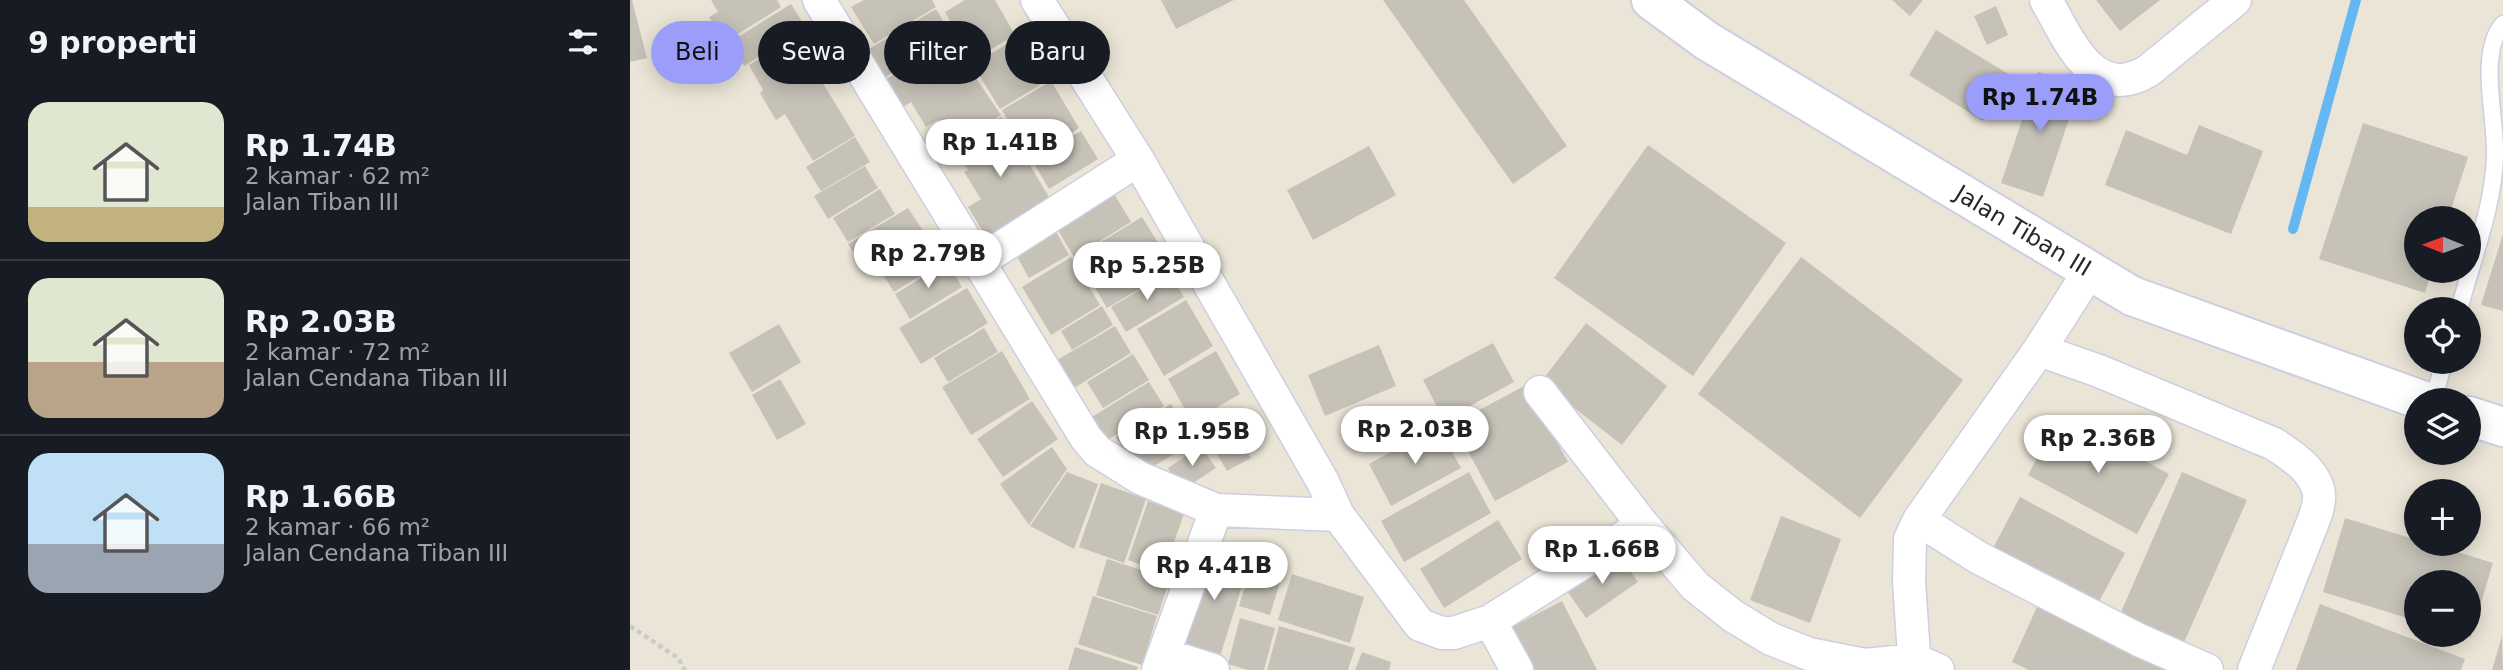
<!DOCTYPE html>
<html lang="id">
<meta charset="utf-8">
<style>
:root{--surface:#171b24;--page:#242831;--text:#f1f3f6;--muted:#9ea1a6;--line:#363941;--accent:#9a9efa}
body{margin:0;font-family:"DejaVu Sans",sans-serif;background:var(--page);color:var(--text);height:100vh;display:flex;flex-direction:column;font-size:26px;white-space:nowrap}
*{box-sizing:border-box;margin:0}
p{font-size:23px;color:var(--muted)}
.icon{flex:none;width:38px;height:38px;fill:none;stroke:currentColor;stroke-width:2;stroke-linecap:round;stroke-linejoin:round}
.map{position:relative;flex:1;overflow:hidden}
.drawer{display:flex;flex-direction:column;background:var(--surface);width:630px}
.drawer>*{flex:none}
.banner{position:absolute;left:21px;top:21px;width:665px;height:63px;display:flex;gap:14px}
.needle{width:46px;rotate:271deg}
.fabs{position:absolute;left:1774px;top:206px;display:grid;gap:14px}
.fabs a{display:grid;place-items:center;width:77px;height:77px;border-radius:50%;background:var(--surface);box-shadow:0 4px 18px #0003;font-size:35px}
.price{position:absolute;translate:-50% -60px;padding:0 16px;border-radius:24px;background:#fff;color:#222;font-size:23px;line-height:46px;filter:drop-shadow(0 2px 4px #0008)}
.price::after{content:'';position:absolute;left:50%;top:42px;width:21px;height:16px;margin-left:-10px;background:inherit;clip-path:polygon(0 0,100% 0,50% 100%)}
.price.selected{background:var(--accent);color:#111}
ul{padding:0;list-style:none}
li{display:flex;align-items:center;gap:21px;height:175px;padding:0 28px}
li+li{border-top:2px solid var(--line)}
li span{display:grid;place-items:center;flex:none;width:196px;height:140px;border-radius:21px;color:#555}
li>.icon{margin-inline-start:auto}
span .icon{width:84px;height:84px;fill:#fffc;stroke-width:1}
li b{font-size:30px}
h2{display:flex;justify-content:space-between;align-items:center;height:84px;padding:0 28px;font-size:30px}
.chip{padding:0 24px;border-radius:32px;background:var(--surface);box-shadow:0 4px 18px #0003;font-size:24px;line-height:63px}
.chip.selected{background:var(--accent);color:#111}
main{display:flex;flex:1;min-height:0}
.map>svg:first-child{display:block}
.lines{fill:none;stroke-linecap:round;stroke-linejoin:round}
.stream{stroke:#64b7f3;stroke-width:10}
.building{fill:#c6c2b8}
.service-casing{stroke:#cdcee1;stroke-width:19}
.minor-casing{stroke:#cdcee1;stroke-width:35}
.tertiary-casing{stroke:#cdcee1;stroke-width:42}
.path{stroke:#cbcbcb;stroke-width:4.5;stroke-dasharray:5 3.5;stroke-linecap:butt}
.service{stroke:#fff;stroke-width:16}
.minor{stroke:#fff;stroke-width:32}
.tertiary{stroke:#fff;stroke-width:38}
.labels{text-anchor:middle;stroke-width:5;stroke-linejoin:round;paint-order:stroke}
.street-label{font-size:23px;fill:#272727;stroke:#fff}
</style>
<main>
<section class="drawer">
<h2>9 properti<svg class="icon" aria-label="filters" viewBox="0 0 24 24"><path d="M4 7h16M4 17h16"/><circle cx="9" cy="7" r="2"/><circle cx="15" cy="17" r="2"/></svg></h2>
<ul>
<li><span style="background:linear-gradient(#dfe7d0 75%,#c2b280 0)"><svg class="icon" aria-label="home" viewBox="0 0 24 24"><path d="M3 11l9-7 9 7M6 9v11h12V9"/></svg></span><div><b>Rp 1.74B</b><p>2 kamar · 62 m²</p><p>Jalan Tiban III</p></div></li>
<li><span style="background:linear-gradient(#dfe7d0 60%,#b9a48a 0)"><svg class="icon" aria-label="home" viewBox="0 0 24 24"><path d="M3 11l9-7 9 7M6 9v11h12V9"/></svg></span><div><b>Rp 2.03B</b><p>2 kamar · 72 m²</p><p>Jalan Cendana Tiban III</p></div></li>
<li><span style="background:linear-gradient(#bfe0f5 65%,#9aa5b1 0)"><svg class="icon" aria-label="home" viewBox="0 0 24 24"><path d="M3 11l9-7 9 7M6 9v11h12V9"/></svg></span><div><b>Rp 1.66B</b><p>2 kamar · 66 m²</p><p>Jalan Cendana Tiban III</p></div></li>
</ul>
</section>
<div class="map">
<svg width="1873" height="670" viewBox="0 0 1873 670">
<rect width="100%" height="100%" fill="#ebe5d7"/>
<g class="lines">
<path class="stream" d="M 1663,229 L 1726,0"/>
</g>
<path class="building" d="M 0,0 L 2,0 L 17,58 L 0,62 Z
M 81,0 L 147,0 L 151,7 L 95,42 L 79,17 L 88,12 Z
M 234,0 L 302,0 L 306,7 L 244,44 L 221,7 Z
M 335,0 L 365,0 L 385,35 L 343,60 L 315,12 Z
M 531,0 L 604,0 L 546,29 Z
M 753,0 L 834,0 L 937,146 L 883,184 Z
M 1262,0 L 1293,0 L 1280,16 Z
M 1466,0 L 1530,0 L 1490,31 Z
M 161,4 L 176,28 L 114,66 L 100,42 Z
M 1366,6 L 1378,35 L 1357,45 L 1344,16 Z
M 306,9 L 322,36 L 249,81 L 232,53 Z
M 183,27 L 197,51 L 180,62 L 225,136 L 183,161 L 155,114 L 146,120 L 130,93 L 133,90 L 119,65 Z
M 1306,30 L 1380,75 L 1353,121 L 1279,75 Z
M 393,34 L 420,79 L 370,109 L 343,65 Z
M 322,39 L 338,67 L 308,86 L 339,68 L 371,115 L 322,145 L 308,120 L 296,127 L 281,102 L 270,109 L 253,81 Z
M 1408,72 L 1450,86 L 1413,197 L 1371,183 Z
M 421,81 L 449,128 L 400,158 L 372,110 Z
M 371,117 L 422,202 L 358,240 L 338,207 L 351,199 L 334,172 L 338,170 L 323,146 Z
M 1733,123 L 1838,157 L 1818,219 L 1787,219 L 1787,271 L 1802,271 L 1795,293 L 1689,259 Z
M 1569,125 L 1633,151 L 1601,234 L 1475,185 L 1496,130 L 1557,155 Z
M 451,131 L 468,159 L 419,189 L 402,160 Z
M 225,137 L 240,162 L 191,191 L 176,167 Z
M 1018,145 L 1156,243 L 1063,376 L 924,278 Z
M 739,146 L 766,195 L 683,240 L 657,190 Z
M 235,166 L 248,188 L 198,219 L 184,196 Z
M 480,187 L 501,222 L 444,257 L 423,222 Z
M 250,189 L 265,214 L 218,242 L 203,218 Z
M 278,208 L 293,231 L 233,267 L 218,244 Z
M 512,217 L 528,243 L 464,282 L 448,256 Z
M 420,221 L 439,255 L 399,278 L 380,244 Z
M 1873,234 L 1873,311 L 1851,305 Z
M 288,235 L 306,266 L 264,292 L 245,262 Z
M 525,246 L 540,271 L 477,308 L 463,284 Z
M 441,257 L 470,305 L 421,335 L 392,287 Z
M 1171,257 L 1333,380 L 1230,518 L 1068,394 Z
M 317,262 L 332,287 L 280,319 L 265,294 Z
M 539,273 L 554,297 L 496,332 L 481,307 Z
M 337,288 L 358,323 L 291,364 L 269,328 Z
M 556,300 L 583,346 L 534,376 L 507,329 Z
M 472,306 L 483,325 L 442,350 L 431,331 Z
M 956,323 L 1037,386 L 992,445 L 911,382 Z
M 149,324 L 171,362 L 122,392 L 99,353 Z
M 485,326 L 501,353 L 444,388 L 427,360 Z
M 354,328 L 368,352 L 318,382 L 304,358 Z
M 863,343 L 884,382 L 814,420 L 793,380 Z
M 749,345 L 766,386 L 695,416 L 678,375 Z
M 372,351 L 400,399 L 341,435 L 312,387 Z
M 586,351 L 610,394 L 562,422 L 538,379 Z
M 503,354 L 519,380 L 473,408 L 457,382 Z
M 150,379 L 176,424 L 147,440 L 122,395 Z
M 519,382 L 534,406 L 474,442 L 460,418 Z
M 896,385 L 938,462 L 865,501 L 823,424 Z
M 402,401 L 428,439 L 373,477 L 347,439 Z
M 541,404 L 564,442 L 509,475 L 486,437 Z
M 593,408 L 621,458 L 597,471 L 569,423 Z
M 1430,415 L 1539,474 L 1507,534 L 1398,475 Z
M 808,426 L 831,468 L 761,506 L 739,464 Z
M 571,446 L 586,468 L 552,490 L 538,468 Z
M 422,447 L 437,469 L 399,525 L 370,484 Z
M 437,472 L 468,484 L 444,549 L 400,526 Z
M 839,472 L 861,513 L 774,562 L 751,521 Z
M 1552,472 L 1617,500 L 1552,647 L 1488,619 Z
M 471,483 L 516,499 L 494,563 L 449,547 Z
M 1390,497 L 1495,553 L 1464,611 L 1360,554 Z
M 518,501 L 554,514 L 533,573 L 498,560 Z
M 1151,516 L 1211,539 L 1180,623 L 1120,600 Z
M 1715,518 L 1787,540 L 1787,544 L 1802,544 L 1863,563 L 1840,639 L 1839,583 L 1787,583 L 1787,621 L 1693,592 Z
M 868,520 L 892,559 L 814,608 L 790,569 Z
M 579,541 L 622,554 L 588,663 L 545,649 Z
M 988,554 L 1008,582 L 956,618 L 937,591 Z
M 477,559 L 540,579 L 528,615 L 466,595 Z
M 621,566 L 652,575 L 640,615 L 609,606 Z
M 662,574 L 734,597 L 720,643 L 648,620 Z
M 463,596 L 527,616 L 512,665 L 448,644 Z
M 932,601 L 967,670 L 902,670 L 880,628 Z
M 1690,604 L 1835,659 L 1831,670 L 1666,670 Z
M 1407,607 L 1542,670 L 1399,670 L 1382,662 Z
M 610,618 L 645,628 L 634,670 L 618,670 L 598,664 Z
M 649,626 L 725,648 L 718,670 L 637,670 Z
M 1872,636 L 1873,670 L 1862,670 Z
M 445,647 L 508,667 L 507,670 L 438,670 Z
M 732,652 L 761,662 L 759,670 L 725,670 Z"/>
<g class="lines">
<g class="service-casing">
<path id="service" d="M 1829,310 C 1842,260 1863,209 1865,157 C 1867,120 1847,54 1873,24
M 1803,401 L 1814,362"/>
</g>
<g class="minor-casing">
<path id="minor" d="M 189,0 L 456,438 L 467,451 L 510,478 L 586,510 L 708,515
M 407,0 L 508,160 L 693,482 L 708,515 L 790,625 L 812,633 L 824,633 L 860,621 L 1013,525
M 1416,0 C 1438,38 1463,104 1518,71 L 1605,0
M 350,261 L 508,160
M 1409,350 L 1469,371 L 1644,444 C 1661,455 1686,471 1689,494 C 1690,505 1685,517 1681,527 L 1624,670
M 910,392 L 1013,525 L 1065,586 L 1103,616 L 1141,639 L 1179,654 L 1235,665 L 1285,660 L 1308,670
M 1289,520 L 1349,558 L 1509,640 L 1577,670
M 860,621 L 887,670
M 536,655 L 583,670
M 528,670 L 586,510
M 1285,670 L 1279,582 L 1280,539 L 1289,520 L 1409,350 L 1459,272"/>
</g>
<g class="tertiary-casing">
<g id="tertiary">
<path id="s1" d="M 1021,0 L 1077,41 L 1502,296 L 1794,401"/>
<path d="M 1839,416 L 1873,427"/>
</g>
</g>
<path class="path" d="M 0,626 L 48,658 L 55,670"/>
<use href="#service" class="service"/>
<use href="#minor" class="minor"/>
<use href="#tertiary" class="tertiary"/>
</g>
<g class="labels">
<g class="street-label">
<text dy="8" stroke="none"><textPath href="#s1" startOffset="438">Jalan Tiban III</textPath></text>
</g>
</g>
</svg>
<div class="fabs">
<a><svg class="needle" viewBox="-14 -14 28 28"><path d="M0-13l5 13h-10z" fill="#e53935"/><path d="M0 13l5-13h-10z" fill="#9ea1a6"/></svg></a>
<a><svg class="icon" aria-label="locate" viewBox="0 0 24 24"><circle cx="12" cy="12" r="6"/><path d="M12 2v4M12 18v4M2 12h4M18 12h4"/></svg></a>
<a><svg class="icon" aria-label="layers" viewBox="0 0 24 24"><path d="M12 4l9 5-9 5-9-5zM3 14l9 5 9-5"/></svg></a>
<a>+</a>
<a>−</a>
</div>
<b class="price selected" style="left:1410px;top:134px">Rp 1.74B</b>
<b class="price" style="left:370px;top:179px">Rp 1.41B</b>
<b class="price" style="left:298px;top:290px">Rp 2.79B</b>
<b class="price" style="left:517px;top:302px">Rp 5.25B</b>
<b class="price" style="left:785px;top:466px">Rp 2.03B</b>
<b class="price" style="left:562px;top:468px">Rp 1.95B</b>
<b class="price" style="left:1468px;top:475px">Rp 2.36B</b>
<b class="price" style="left:972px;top:586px">Rp 1.66B</b>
<b class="price" style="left:584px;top:602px">Rp 4.41B</b>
<div class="banner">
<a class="chip selected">Beli</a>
<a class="chip">Sewa</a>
<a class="chip">Filter</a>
<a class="chip">Baru</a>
</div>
</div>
</main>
